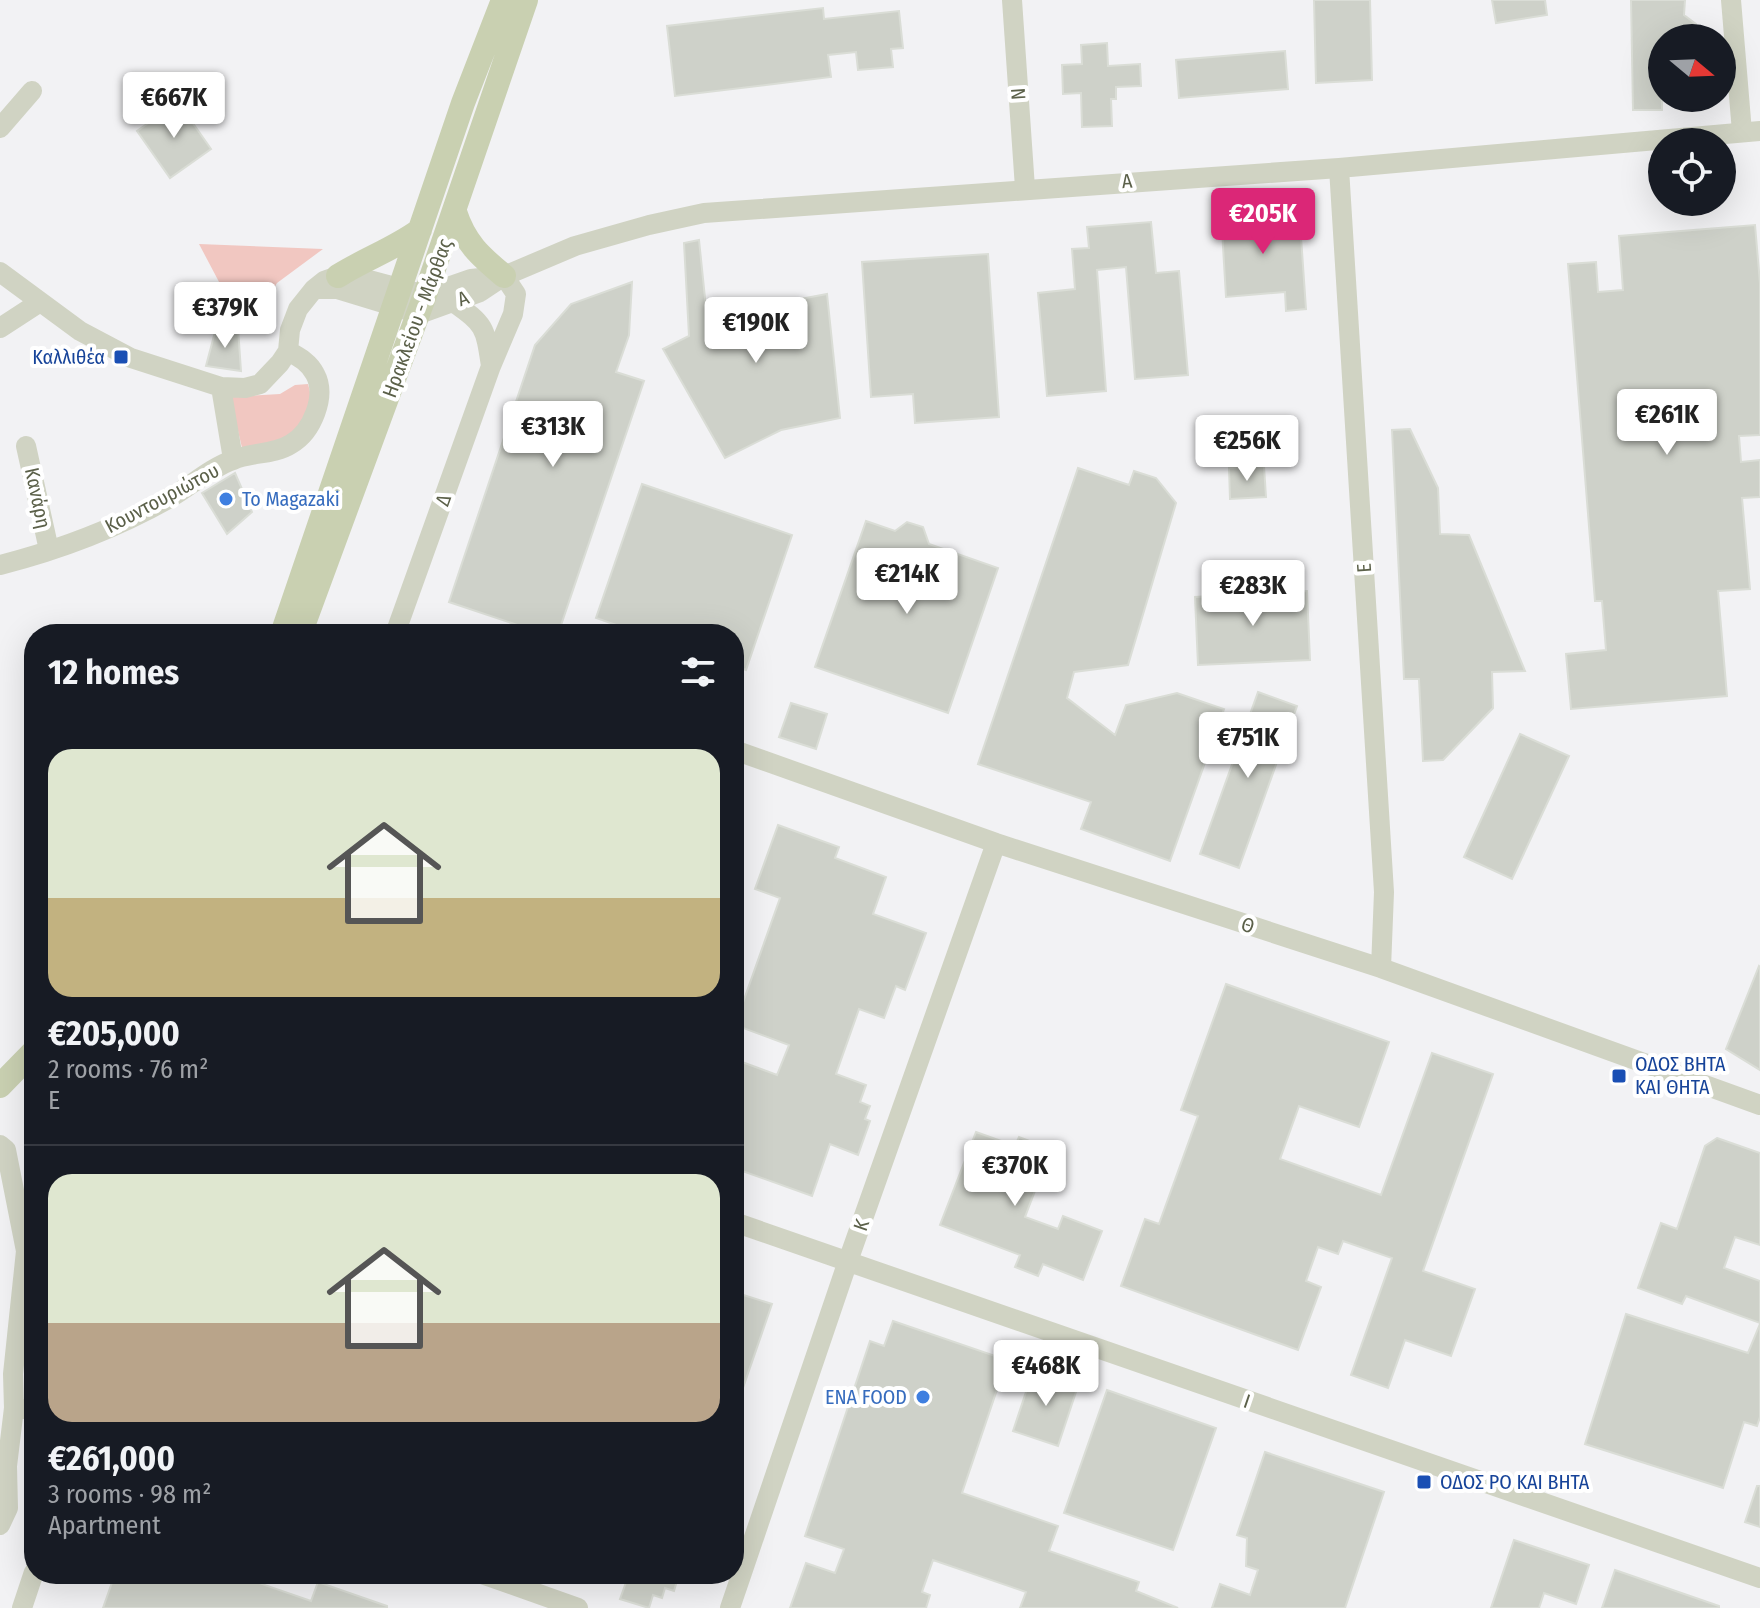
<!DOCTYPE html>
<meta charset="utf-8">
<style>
:root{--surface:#171b24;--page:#242831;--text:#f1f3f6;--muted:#9ea1a6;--line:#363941;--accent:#db2777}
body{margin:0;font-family:"Fira Sans Condensed",sans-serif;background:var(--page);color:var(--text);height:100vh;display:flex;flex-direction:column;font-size:30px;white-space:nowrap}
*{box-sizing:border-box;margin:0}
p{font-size:26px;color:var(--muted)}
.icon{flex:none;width:44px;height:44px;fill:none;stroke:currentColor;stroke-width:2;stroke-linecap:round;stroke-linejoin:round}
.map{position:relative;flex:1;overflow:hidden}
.panel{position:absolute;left:24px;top:624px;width:720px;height:960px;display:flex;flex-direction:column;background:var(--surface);border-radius:32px;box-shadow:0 8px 32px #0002}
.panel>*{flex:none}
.needle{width:52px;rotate:109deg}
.fabs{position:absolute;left:1648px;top:24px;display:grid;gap:16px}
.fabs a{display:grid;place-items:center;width:88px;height:88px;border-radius:50%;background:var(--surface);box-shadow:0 8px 32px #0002;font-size:40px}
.price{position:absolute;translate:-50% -68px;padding:0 18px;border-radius:8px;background:#fff;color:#222;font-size:26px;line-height:52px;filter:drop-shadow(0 2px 4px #0008)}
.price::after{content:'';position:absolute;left:50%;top:48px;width:24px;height:18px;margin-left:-12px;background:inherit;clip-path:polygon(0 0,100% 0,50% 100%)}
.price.on{background:var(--accent);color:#fff}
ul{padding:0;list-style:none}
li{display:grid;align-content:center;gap:16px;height:424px;padding:0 24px}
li+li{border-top:2px solid var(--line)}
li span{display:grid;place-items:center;height:248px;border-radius:24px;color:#555}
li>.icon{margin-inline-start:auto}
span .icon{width:144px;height:144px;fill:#fffc;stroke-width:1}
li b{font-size:34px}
h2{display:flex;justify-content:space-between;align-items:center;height:96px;padding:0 24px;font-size:34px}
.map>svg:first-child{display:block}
.green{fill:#f1c7c1}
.building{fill:#ced1c9;stroke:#daddd6;stroke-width:2}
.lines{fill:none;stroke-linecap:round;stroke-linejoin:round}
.minor{stroke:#d0d3c3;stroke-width:20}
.major{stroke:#c9d0b1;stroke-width:24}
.transit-dot{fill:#1a4fb4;stroke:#fff;stroke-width:3}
.shop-dot{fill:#3f7fe0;stroke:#fff;stroke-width:3}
.labels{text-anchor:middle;stroke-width:8;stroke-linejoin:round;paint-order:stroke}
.street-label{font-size:20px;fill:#5b6049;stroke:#fff}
.transit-label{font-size:20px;fill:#164399;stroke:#fff;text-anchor:start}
.shop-label{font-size:20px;fill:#366cbe;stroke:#fff;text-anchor:start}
</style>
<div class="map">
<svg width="1760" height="1608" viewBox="0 0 1760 1608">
<rect width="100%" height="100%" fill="#f2f2f4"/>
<path class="green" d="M 199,244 L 323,249 L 277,283 L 264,304 L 250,317 L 237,316 Z
M 308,384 L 316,415 L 282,447 L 243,452 L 230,397 L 280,394 L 295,385 Z"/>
<path class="building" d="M 1314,0 L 1370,0 L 1372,80 L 1316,83 Z
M 1492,0 L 1545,0 L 1547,15 L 1496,23 Z
M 1631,0 L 1685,0 L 1684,15 L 1696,24 L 1696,38 L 1662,38 L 1662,110 L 1633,110 Z
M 823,8 L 824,19 L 899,11 L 903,48 L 891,49 L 893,67 L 858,70 L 856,52 L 828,55 L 831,77 L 675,96 L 667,26 Z
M 1107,43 L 1108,66 L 1140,64 L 1141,86 L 1116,87 L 1116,99 L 1111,99 L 1112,126 L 1082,127 L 1081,93 L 1063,94 L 1062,65 L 1082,64 L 1081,45 Z
M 1285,51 L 1288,89 L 1179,98 L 1176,60 Z
M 178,102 L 211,149 L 170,178 L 137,131 Z
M 1277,209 L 1301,237 L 1306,309 L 1286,311 L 1285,292 L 1226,297 L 1221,213 Z
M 1151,222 L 1156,273 L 1179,271 L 1188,375 L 1135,379 L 1126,267 L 1097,270 L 1106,391 L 1047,396 L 1038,293 L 1075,289 L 1072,249 L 1089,248 L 1087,227 Z
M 1755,225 L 1760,283 L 1760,435 L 1739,436 L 1741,462 L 1760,460 L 1760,497 L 1742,498 L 1750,589 L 1718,591 L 1727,696 L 1571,709 L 1566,654 L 1606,650 L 1602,601 L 1595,601 L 1568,264 L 1596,262 L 1598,292 L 1623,290 L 1619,236 Z
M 699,240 L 708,327 L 736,311 L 827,294 L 840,418 L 781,430 L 725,458 L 663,349 L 689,336 L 684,243 Z
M 988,254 L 999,417 L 915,423 L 913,394 L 871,397 L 862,262 Z
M 632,282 L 629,335 L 616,372 L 644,381 L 558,634 L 544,634 L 449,602 L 535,345 L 571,304 Z
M 216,328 L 238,328 L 241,371 L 206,366 Z
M 1410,429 L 1438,488 L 1440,534 L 1469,535 L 1525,671 L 1492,672 L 1493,708 L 1443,760 L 1423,761 L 1419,679 L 1404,679 L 1392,430 Z
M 1264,466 L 1266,497 L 1230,499 L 1229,468 Z
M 1078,468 L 1129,485 L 1134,471 L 1156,478 L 1176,503 L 1128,665 L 1074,672 L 1067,698 L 1115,735 L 1126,705 L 1177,693 L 1224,709 L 1170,861 L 1081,829 L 1091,802 L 978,764 Z
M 235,473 L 252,512 L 227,534 L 202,493 Z
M 642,484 L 792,535 L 746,670 L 734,666 L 734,634 L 642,634 L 596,618 Z
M 866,521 L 895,531 L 907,522 L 923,527 L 929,544 L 998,568 L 948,713 L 815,667 Z
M 1307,591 L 1310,660 L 1198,665 L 1195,597 Z
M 1258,692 L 1297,706 L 1239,868 L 1200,854 Z
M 791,703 L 827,714 L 816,749 L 779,737 Z
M 1520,734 L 1569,756 L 1512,879 L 1464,857 Z
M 778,825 L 839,847 L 835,858 L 886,877 L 873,914 L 926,933 L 905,990 L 896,986 L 884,1018 L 859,1009 L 836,1074 L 866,1085 L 860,1102 L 870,1106 L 865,1119 L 870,1121 L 858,1155 L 830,1144 L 812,1196 L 734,1168 L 734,1059 L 777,1075 L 789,1045 L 735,1025 L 780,898 L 755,889 Z
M 1759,966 L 1760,967 L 1760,1070 L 1726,1049 Z
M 1226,984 L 1389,1042 L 1359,1127 L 1299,1106 L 1280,1159 L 1381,1195 L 1432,1053 L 1493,1074 L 1423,1271 L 1475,1289 L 1451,1356 L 1405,1340 L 1388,1388 L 1351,1375 L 1392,1258 L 1343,1241 L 1338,1254 L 1318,1247 L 1306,1281 L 1321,1287 L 1298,1350 L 1121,1286 L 1145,1219 L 1159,1224 L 1198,1116 L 1181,1110 Z
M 976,1132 L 1015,1146 L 1019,1137 L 1051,1149 L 1025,1217 L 1058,1229 L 1063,1216 L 1102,1231 L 1083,1280 L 1043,1264 L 1038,1276 L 1015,1267 L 1020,1255 L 940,1225 Z
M 1717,1138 L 1760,1153 L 1760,1245 L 1735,1237 L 1724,1268 L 1760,1281 L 1760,1323 L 1686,1296 L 1682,1304 L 1638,1288 L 1661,1223 L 1677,1229 L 1705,1146 Z
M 734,1292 L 772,1304 L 736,1408 L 734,1407 Z
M 1626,1314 L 1748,1353 L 1760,1324 L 1760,1417 L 1757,1426 L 1744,1422 L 1723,1488 L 1585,1444 Z
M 893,1321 L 1007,1360 L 962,1493 L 1058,1526 L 1049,1551 L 1139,1582 L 1136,1591 L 1178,1608 L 1020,1608 L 1026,1592 L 933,1560 L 922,1592 L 930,1595 L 926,1608 L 790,1608 L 806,1563 L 835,1573 L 844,1549 L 805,1536 L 870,1341 L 884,1346 Z
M 1033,1371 L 1078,1386 L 1058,1446 L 1013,1431 Z
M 1107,1390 L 1216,1428 L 1173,1550 L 1064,1513 Z
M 1265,1452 L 1384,1492 L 1345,1608 L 1212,1608 L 1220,1584 L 1250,1595 L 1258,1570 L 1246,1566 L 1247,1538 L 1237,1535 Z
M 1757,1486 L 1760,1486 L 1760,1527 L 1745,1522 Z
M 1514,1540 L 1589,1565 L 1576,1604 L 1544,1593 L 1539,1608 L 1491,1608 Z
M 1615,1570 L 1719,1606 L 1719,1608 L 1602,1608 Z
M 115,1574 L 233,1574 L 311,1601 L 318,1582 L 387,1606 L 387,1608 L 103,1608 Z
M 629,1574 L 679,1574 L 674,1591 L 665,1588 L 662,1598 L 653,1595 L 649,1608 L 620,1599 Z"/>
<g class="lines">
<path class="minor" d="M 1012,0 L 1025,188
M 1731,0 L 1742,132
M 0,128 L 32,91
M 1339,168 L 1384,892 L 1381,968
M 0,272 L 80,331 L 131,358 L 221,387 L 245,388 L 260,384 L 280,363 L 288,351 L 290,330 L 298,309 L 314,289 L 324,281 L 338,276 L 365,279 L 425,295 L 471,279 L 500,276
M 314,289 L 337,289 L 419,314 L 480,292 L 504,276 L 575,246 L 649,225 L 704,213 L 1339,168 L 1760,131
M 453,302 C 485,325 485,326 491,366
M 0,328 L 40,302
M 221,387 L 233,459
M 26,446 L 49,550
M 0,565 C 59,550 117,528 170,498 C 191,486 210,468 233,460 C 251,452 274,455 291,444 C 312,432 327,396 315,374 C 309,362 299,357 288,351
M 395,634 L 491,366 L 513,314 L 516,294 L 504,276
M 734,750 L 996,843 L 1381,968 L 1760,1105
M 0,1145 L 6,1150 L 26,1251 L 13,1374 L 14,1408
M 734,1222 L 1760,1578
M 0,1525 L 8,1508 L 7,1466 L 14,1408 L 34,1410
M 482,1574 L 578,1608
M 22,1608 L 34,1572
M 730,1608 L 848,1261 L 996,843"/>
<path class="major" d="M 455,212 C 465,243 480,256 504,276
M 338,276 C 365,259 394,249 420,230
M 282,634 L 463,103 L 503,0
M 300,634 L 425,295 L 526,0
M 0,1086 L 34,1051"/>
</g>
<g class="transit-dot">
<rect x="113" y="349" width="16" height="16" rx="4"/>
<rect x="1611" y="1068" width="16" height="16" rx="4"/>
<rect x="1416" y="1474" width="16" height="16" rx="4"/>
</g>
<g class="shop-dot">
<circle cx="226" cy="499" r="8"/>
<circle cx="923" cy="1397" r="8"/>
</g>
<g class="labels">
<g class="street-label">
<text transform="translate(1018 94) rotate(-94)" y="7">Ν</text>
<text transform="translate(1127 181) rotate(-4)" y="7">Α</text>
<text transform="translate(463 298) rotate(-20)" y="7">Α</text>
<text transform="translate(417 318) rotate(-70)" y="7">Ηρακλείου - Μάρθας</text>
<text transform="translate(38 498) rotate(78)" y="7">Κανάρη</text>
<text transform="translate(162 498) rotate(-28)" y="7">Κουντουριώτου</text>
<text transform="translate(443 500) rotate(-70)" y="7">Δ</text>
<text transform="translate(1364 568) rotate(-94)" y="7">Ε</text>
<text transform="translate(1248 925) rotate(18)" y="7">Θ</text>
<text transform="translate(861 1225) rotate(-71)" y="7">Κ</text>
<text transform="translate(1247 1401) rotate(19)" y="7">Ι</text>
</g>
<g class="transit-label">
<text x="105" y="364" text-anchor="end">Καλλιθέα</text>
<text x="1635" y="1071">ΟΔΟΣ ΒΗΤΑ<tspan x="1635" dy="23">ΚΑΙ ΘΗΤΑ</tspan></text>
<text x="1440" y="1489">ΟΔΟΣ ΡΟ ΚΑΙ ΒΗΤΑ</text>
</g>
<g class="shop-label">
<text x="242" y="506">To Magazaki</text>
<text x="907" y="1404" text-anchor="end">ENA FOOD</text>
</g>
</g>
</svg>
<div class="fabs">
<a><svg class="needle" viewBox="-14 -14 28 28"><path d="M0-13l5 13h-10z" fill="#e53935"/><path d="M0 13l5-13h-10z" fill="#9ea1a6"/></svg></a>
<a><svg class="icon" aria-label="locate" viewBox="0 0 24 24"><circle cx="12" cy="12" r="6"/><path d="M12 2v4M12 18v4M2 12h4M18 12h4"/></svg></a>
</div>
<b class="price" style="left:174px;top:140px">€667K</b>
<b class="price on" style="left:1263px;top:256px">€205K</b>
<b class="price" style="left:225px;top:350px">€379K</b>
<b class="price" style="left:756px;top:365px">€190K</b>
<b class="price" style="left:1667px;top:457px">€261K</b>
<b class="price" style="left:553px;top:469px">€313K</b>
<b class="price" style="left:1247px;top:483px">€256K</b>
<b class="price" style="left:907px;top:616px">€214K</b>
<b class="price" style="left:1253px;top:628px">€283K</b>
<b class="price" style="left:1248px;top:780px">€751K</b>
<b class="price" style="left:1015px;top:1208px">€370K</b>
<b class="price" style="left:1046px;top:1408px">€468K</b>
<section class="panel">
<h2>12 homes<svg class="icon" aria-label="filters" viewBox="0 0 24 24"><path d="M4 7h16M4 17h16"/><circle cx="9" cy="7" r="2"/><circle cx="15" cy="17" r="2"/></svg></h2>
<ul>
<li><span style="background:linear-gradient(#dfe7d0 60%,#c2b280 0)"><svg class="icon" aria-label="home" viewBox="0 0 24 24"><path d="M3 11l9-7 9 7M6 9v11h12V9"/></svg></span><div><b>€205,000</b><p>2 rooms · 76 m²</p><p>Ε</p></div></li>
<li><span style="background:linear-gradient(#dfe7d0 60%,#b9a48a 0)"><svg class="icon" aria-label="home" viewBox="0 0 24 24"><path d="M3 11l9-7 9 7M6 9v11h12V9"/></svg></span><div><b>€261,000</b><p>3 rooms · 98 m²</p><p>Apartment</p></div></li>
</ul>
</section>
</div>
